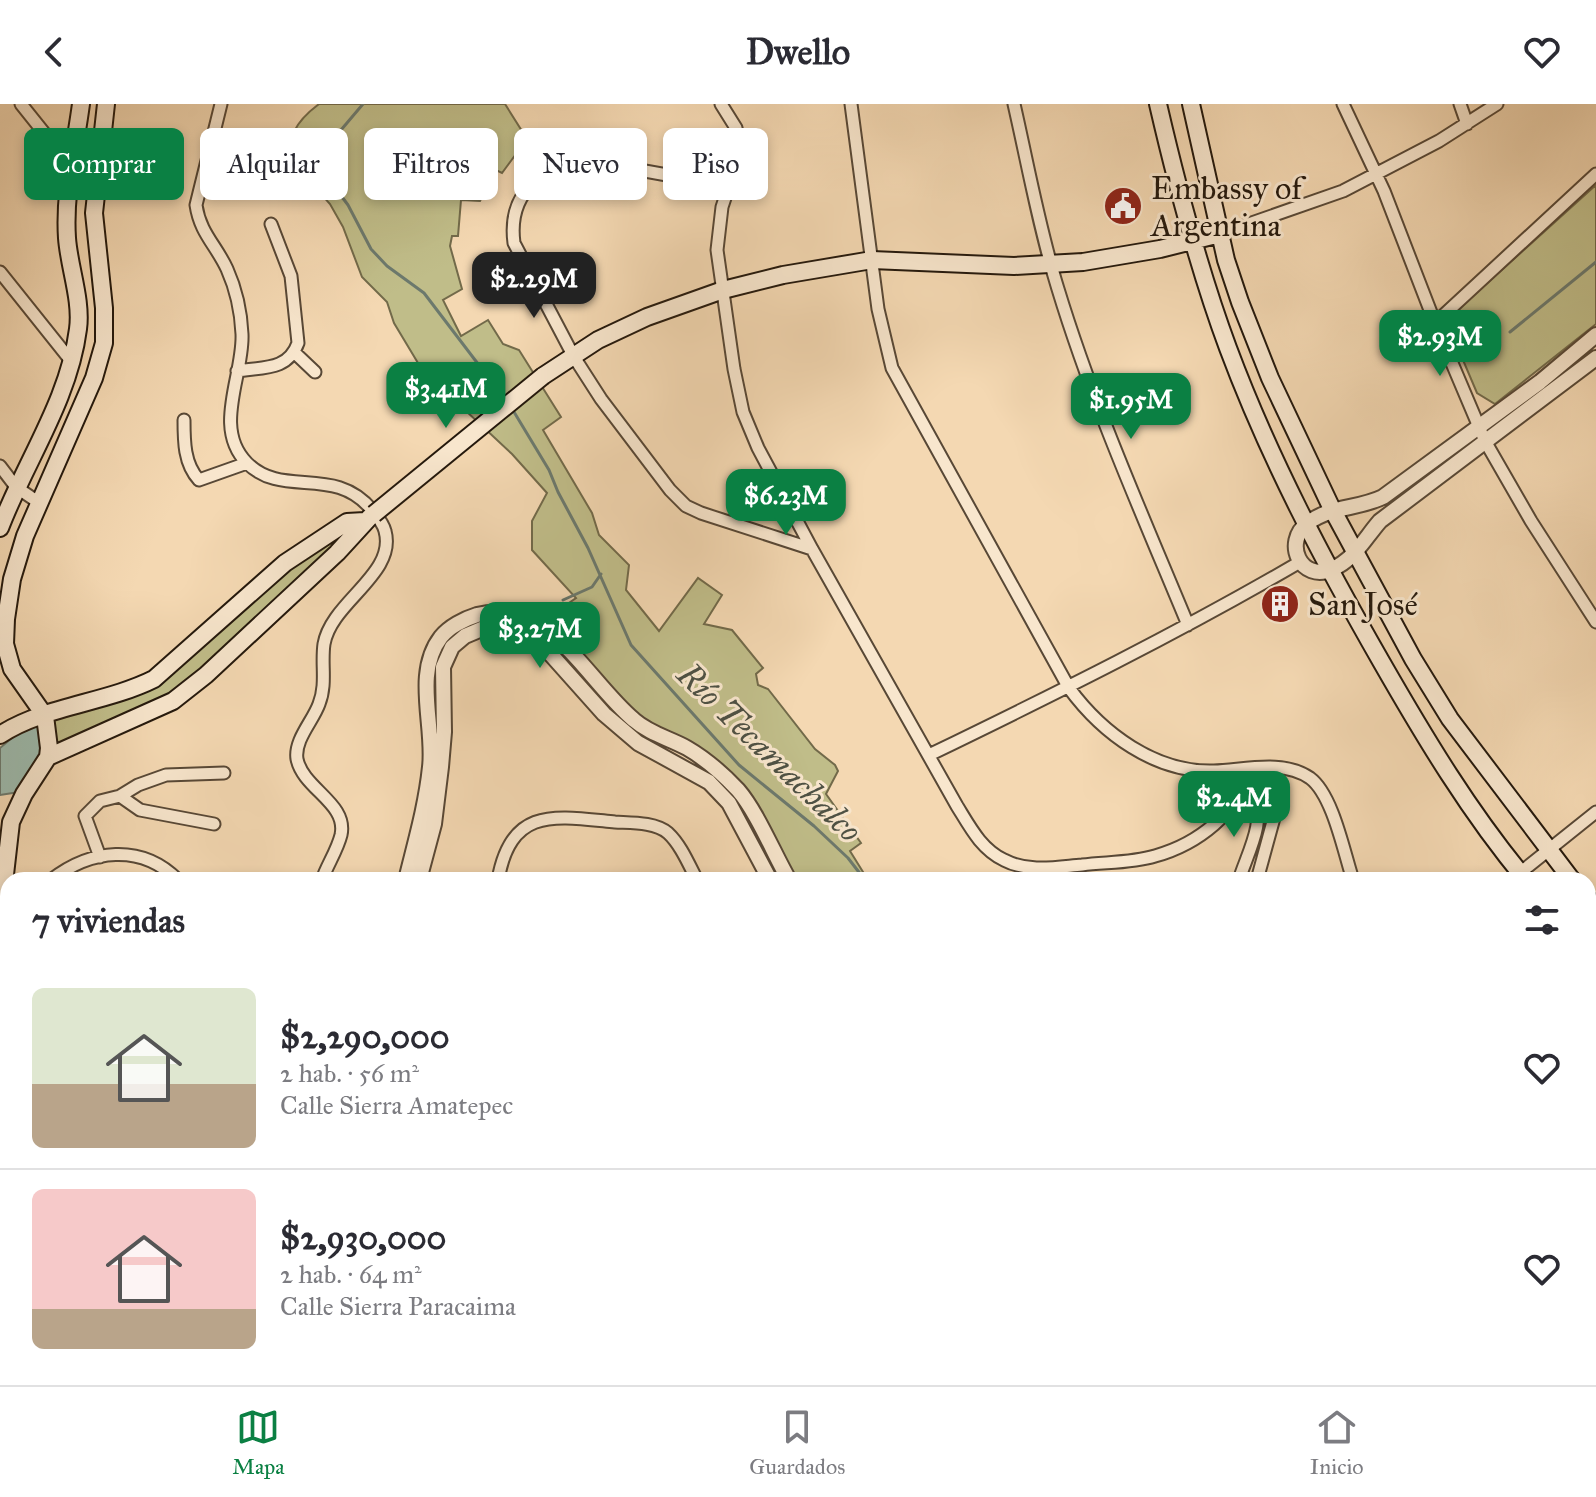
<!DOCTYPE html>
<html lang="es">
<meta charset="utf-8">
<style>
:root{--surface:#fff;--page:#f2f2f3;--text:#2b2b33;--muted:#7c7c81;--line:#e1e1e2;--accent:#0b8043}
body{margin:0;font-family:"IM FELL Great Primer",serif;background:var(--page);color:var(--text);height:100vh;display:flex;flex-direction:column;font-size:30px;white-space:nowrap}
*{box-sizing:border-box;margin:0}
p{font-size:26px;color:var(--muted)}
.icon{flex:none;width:44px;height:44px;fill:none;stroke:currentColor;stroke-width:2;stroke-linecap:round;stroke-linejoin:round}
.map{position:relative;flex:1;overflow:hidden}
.sheet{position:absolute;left:0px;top:768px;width:1596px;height:514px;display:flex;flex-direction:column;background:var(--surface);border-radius:24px 24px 0 0;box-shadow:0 4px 12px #0003}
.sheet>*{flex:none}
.hud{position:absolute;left:24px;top:24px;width:800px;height:72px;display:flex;gap:16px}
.price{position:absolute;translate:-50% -68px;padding:0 18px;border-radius:16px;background:var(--accent);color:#fff;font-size:26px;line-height:52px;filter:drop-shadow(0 2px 4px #0008)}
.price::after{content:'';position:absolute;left:50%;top:48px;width:24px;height:18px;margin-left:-12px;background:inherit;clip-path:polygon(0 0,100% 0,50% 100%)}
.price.on{background:#222;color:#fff}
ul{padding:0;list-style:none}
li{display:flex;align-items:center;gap:24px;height:200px;padding:0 32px}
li+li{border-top:2px solid var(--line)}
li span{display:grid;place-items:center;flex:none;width:224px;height:160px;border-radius:12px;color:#555}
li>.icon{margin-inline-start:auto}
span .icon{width:96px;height:96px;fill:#fffc;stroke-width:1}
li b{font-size:34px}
h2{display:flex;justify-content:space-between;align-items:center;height:96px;padding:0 32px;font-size:34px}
.pill{padding:0 28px;border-radius:12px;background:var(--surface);box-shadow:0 4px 12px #0003;font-size:28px;line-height:72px}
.pill.on{background:var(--accent);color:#fff}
header{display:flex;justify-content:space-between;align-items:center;height:104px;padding:0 32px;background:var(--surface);font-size:36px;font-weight:800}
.tabs{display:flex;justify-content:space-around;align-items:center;height:112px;border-top:2px solid var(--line);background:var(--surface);font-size:22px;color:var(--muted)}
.tabs a{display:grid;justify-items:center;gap:4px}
.tabs .on{color:var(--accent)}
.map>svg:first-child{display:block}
.green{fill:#c0bd89;stroke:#726a4a;stroke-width:2}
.water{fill:#9cbaad;stroke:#6c796d;stroke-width:2}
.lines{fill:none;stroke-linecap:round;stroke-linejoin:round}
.stream{stroke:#6c796d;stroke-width:3}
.minor-casing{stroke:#584836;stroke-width:15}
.tertiary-casing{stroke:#584836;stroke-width:18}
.secondary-casing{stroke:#24180c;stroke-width:20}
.minor{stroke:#f8e6cd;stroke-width:11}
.tertiary{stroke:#f8e6cd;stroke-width:14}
.secondary{stroke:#f8e6cd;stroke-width:16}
.secondary-bridge-casing{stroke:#24180c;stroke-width:20;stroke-linecap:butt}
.secondary-bridge{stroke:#f8e6cd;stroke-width:16}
.labels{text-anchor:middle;stroke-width:6;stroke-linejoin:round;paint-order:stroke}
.poi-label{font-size:32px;fill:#24180c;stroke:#f8e6cd;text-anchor:start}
.water-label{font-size:34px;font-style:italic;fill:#4e5144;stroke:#f8e6cd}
</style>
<header><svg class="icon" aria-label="back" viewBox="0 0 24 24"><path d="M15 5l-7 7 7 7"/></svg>Dwello<svg class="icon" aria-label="heart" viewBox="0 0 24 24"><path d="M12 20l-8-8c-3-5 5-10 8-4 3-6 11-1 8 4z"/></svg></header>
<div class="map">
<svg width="1596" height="1281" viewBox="0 0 1596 1281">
<rect width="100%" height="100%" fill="#f4d8b2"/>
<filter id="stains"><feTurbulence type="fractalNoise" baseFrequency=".0025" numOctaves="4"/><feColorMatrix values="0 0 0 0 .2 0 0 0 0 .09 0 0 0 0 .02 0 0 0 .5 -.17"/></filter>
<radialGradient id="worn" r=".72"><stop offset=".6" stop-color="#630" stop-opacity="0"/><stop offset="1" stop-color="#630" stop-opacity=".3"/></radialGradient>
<path class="green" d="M 319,0 L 505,0 L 527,35 L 502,69 L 496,66 L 480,97 L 461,96 L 458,132 L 452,132 L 450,142 L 462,185 L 443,196 L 461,232 L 488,216 L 503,240 L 519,246 L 561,313 L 543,326 L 592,409 L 599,431 L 629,461 L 626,486 L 659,527 L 698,474 L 722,491 L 704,520 L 732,526 L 763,564 L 756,570 L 758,581 L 768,585 L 815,645 L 835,661 L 838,667 L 826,690 L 861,739 L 850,747 L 868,776 L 793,776 L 745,688 L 637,614 L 554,525 L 560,521 L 550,512 L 576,494 L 532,446 L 532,417 L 547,389 L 512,350 L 465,306 L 436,289 L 394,219 L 387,198 L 362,173 L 343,123 L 330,100 L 299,65 L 291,64 C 286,34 295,18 319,0 Z
M 1596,81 L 1596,220 L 1495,300 L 1477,289 L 1446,216 Z
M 348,425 L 348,434 L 170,595 L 51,652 L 49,616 L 137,585 L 286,461 Z
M 1588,1117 L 1596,1123 L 1596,1281 L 1399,1281 L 1385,1274 L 1588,1274 Z
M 487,1274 L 579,1274 L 582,1281 L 489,1281 Z
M 1163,1274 L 1218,1274 L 1224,1281 L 1154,1281 Z"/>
<path class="water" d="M 45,618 L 47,654 L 19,688 L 0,691 L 0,644 L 18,629 Z"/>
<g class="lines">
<path class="stream" d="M 363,0 L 319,52 L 319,62 L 348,101 L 371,145 L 387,162 L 424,189 L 504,294
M 1510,228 L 1596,158
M 511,303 L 549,366 L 558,388 L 588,444 L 631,541 L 739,661 L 814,722 L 848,754 L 865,776
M 563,496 L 592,483 L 601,470"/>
<g class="minor-casing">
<path id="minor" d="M 21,0 L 49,35 L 72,56
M 221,0 L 196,101 C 200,129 216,141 227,165 C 236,185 241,208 242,230 C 244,271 212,324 247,359 C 283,395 334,360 372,406 C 377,412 383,419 385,427 C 397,470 331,498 324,540 C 321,560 327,580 319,600 C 313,617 294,636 297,655 C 303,685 348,699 341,731 C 337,747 327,761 322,776
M 721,0 L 736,24 L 739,37 L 739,52 L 722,103 L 717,146 L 734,265 L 743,308 L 758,344 L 812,445 L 957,702 C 970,723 981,745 1004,756 C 1029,769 1057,763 1082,761 C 1106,758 1132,759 1155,752 C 1198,740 1238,709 1250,665
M 851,0 L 878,205 L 892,264 L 1069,584 C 1102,629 1155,669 1214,667 C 1244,666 1283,655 1310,674 C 1333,691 1344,749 1353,776
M 1014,0 C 1028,61 1039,124 1058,185 C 1093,300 1142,410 1188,521
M 1343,0 L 1384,87 L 1435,219 L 1485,337 L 1531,417 L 1596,518
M 1460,0 L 1467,20
M 728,82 L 595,58 C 546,58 507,86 514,139 L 574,253 L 601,295 L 670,386 L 686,402 L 701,409 L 812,445
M 1220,130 L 1343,87 L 1439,37 L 1497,0
M 0,168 L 72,258
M 1435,219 L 1596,70
M 295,249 L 315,268
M 237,267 C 262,263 288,267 298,239 L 291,172 L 271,120
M 184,316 C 184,337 184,360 199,376 L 247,359
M 0,362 L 16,383 L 38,398
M 929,651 C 1055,590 1180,528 1300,458
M 1253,691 L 1272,690 L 1277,703 L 1257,776
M 120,692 L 140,706 L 214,720
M 100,753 L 85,712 L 100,697 L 120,692 L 138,681 L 166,671 L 224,669
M 51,776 C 91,745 141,739 178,776
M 498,776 C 511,702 555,712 615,718 C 631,719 655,718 668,729 C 681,741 689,761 697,776
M 1239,776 C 1247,750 1267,716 1253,691 L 1248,689
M 1511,776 L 1596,708
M 0,948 L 8,958
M 1588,1106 L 1596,1112
M 0,1136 L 8,1147
M 210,1274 L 212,1281
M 364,1274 L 368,1281
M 585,1274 L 588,1281
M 957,1274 L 965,1281
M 1071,1274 L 1079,1281
M 1225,1274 L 1231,1281
M 691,1279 L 752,1281
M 57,1281 L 61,1274
M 761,1281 L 800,1274
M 1141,1281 L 1149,1274"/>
</g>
<g class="tertiary-casing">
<path id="tertiary" d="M 1596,231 L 1540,278 L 1383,393 C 1358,405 1330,402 1308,419 C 1282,438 1301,479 1332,465 C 1354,456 1365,434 1380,417 L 1596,254
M 406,776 C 415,739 426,702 430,663 C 435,622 413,569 441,533 C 449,523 464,515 477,511 C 550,493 586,576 634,616 C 650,630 669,634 687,644 C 706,655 723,670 738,686 C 757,708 774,750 789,776
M 419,776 L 434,720 L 441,663 L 444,628 L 443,563 L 452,543 L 465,532 L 484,524 L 507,523 L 529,531 L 546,545 L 604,610 L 638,639 L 709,678 L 729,699 L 770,776
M 470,1274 L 472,1281
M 482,1274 L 484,1281
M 1311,1274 L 1317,1281
M 1333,1274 L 1340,1281"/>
</g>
<g class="secondary-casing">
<path id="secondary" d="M 1158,0 C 1177,82 1199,166 1228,244 C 1269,354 1324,458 1382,559 C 1425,634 1470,709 1526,776
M 1191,0 L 1226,156 L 1240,198 L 1270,274 L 1332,405 L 1413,555 L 1450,615 L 1572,776
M 543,272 L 598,236 L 647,213 L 723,186 L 783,171 L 872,156 L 1014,162 L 1083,158 L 1160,145 L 1220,130
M 0,424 C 25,358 69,296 78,225 C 82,196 69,163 67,134 C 64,89 75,45 81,0
M 0,631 C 44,602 106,599 154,575 L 285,459 L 347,418 L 365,417
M 48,653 L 173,597 L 206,571 L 337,449 L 370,413
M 1588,795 L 1596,805
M 0,814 L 11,718 L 24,690 L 48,653 L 49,644 L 45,612 L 12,565 L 5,540 L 6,515 L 12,475 L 25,432 L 94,274 L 104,239 L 104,204 L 94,109 L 106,0
M 1588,850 L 1596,860"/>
</g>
<use href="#minor" class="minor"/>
<use href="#tertiary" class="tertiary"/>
<use href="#secondary" class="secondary"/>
<g class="secondary-bridge-casing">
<path id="secondary-bridge" d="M 374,410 L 543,272"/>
</g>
<use href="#secondary-bridge" class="secondary-bridge"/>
</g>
<defs>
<g id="civic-disc" transform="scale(2)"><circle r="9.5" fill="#8f2418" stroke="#f8e6cd"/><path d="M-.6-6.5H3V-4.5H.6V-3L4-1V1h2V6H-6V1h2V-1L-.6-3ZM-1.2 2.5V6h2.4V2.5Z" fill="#fff"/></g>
<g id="building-disc" transform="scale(2)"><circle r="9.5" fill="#8f2418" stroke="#f8e6cd"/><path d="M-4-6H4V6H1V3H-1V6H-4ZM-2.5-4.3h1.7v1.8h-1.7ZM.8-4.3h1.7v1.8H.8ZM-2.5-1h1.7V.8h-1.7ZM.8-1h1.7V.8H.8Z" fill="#fff"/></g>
</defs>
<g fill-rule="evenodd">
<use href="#civic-disc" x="1123" y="102"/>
<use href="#building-disc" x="1280" y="500"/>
</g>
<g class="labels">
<g class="poi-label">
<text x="1151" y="95">Embassy of<tspan x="1151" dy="37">Argentina</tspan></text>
<text x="1308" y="511">San José</text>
</g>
<g class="water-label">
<text transform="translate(770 648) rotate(44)" y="12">Río Tecamachalco</text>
</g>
</g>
<rect width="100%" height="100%" filter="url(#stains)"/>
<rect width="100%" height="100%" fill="url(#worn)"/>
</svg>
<b class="price on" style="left:534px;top:216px">$2.29M</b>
<b class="price" style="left:1440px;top:274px">$2.93M</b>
<b class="price" style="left:446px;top:326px">$3.41M</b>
<b class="price" style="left:1131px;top:337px">$1.95M</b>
<b class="price" style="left:786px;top:433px">$6.23M</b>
<b class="price" style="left:540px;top:566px">$3.27M</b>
<b class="price" style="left:1234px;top:735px">$2.4M</b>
<div class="hud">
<a class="pill on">Comprar</a>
<a class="pill">Alquilar</a>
<a class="pill">Filtros</a>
<a class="pill">Nuevo</a>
<a class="pill">Piso</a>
</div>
<section class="sheet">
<h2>7 viviendas<svg class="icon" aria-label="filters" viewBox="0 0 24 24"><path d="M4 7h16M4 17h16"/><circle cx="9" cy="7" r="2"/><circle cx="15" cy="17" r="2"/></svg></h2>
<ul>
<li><span style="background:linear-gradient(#dfe7d0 60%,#b9a48a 0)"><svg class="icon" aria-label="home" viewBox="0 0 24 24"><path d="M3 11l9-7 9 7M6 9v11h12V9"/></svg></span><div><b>$2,290,000</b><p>2 hab. · 56 m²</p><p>Calle Sierra Amatepec</p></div><svg class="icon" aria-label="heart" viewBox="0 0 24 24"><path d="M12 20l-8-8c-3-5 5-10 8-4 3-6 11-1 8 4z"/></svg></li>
<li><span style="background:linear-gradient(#f6c9c9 75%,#b9a48a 0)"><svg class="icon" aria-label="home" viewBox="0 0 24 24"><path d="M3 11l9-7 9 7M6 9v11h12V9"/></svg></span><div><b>$2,930,000</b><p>2 hab. · 64 m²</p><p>Calle Sierra Paracaima</p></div><svg class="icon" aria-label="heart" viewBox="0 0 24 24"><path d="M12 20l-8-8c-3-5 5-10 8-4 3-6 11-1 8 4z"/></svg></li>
</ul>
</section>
</div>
<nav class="tabs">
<a class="on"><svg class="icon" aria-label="map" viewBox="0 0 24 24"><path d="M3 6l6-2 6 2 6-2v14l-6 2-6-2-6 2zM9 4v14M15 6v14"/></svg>Mapa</a>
<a><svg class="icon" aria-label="saved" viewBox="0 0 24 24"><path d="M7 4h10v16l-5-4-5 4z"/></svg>Guardados</a>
<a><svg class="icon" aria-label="home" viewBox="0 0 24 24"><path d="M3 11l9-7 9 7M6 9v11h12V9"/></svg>Inicio</a>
</nav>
